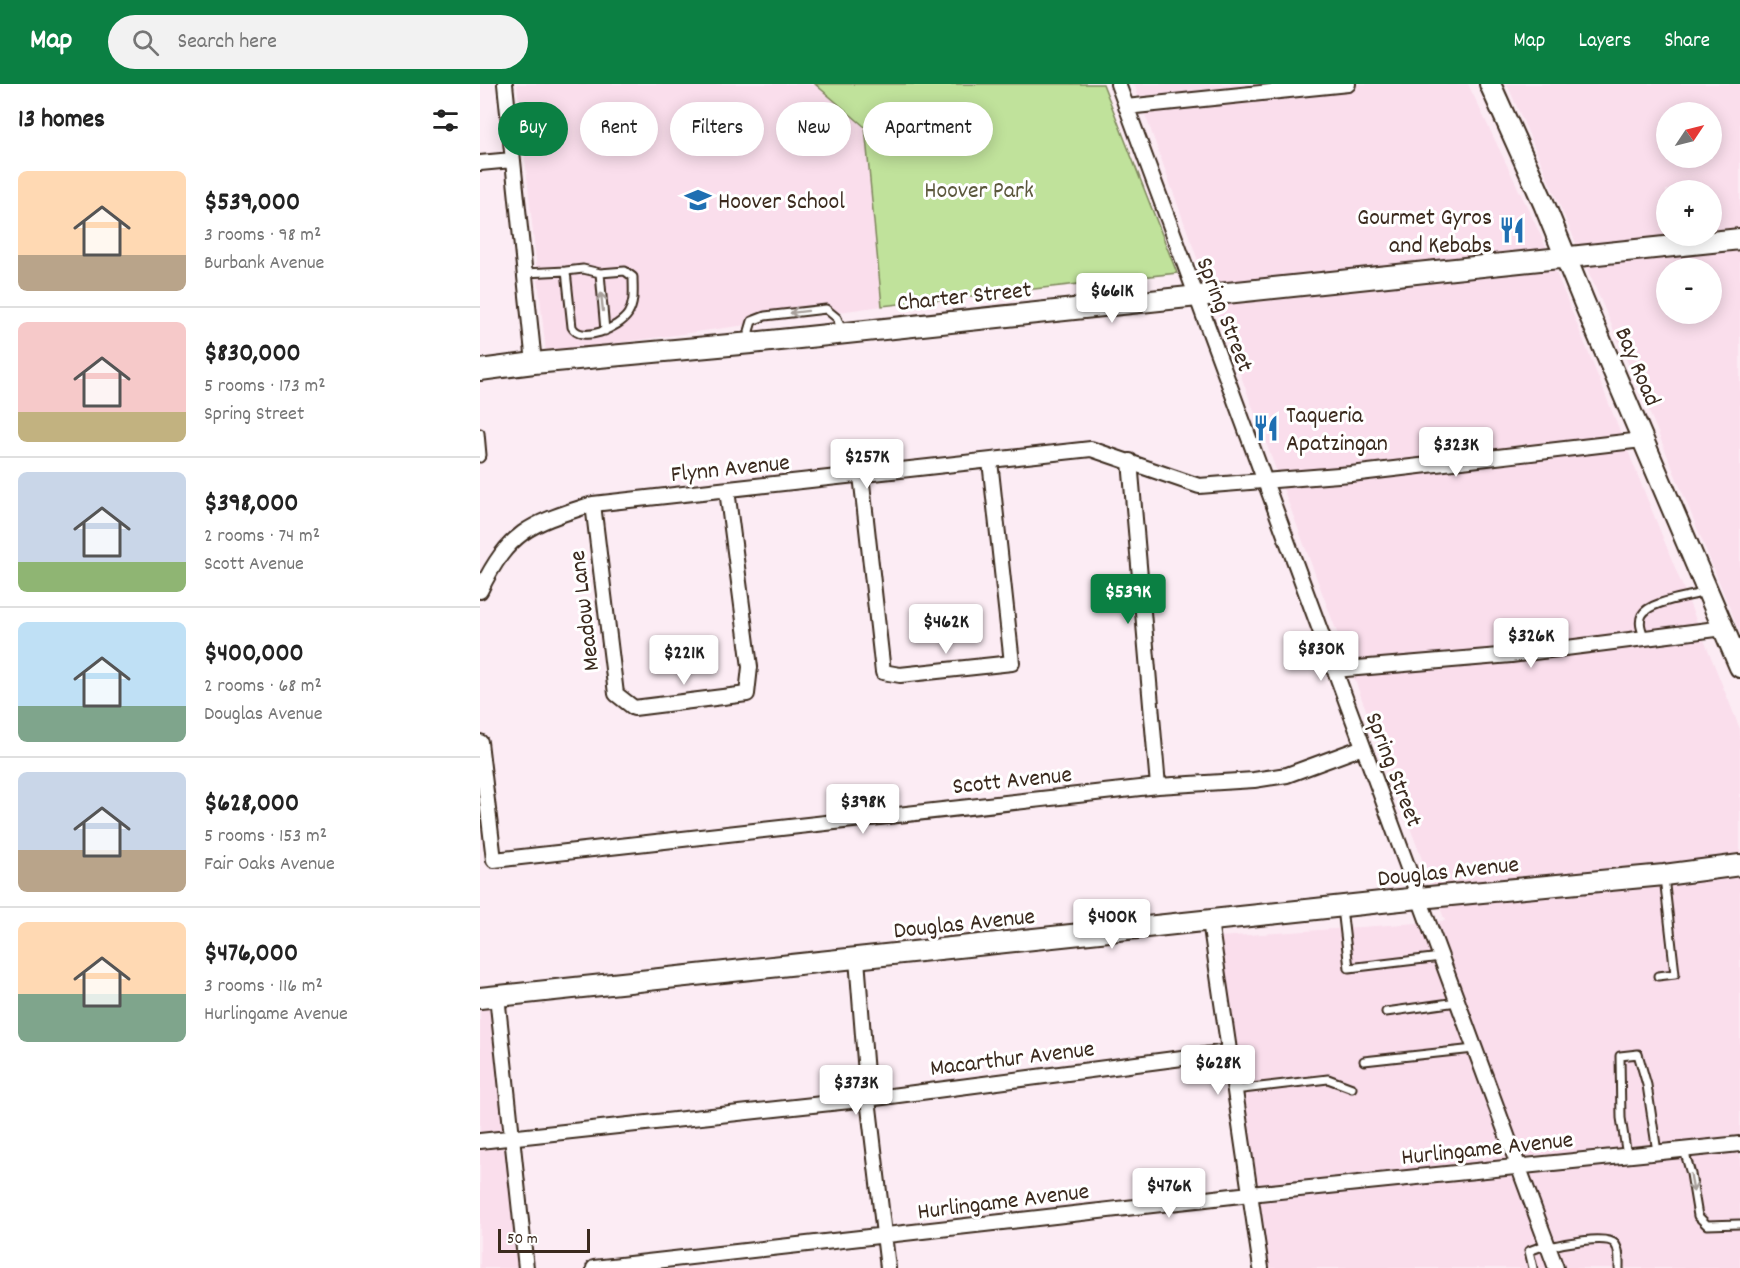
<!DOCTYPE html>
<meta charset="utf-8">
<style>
:root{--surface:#fff;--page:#f2f2f2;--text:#222;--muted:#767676;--line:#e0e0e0;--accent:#0b8043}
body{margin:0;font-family:Dekko,sans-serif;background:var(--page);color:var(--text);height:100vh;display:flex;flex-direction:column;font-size:22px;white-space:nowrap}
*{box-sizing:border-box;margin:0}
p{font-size:20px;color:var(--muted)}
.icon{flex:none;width:33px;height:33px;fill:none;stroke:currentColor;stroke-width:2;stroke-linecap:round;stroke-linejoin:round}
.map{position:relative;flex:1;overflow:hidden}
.sheet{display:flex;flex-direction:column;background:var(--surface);width:480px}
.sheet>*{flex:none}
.top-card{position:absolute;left:18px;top:18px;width:570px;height:54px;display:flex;gap:12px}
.needle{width:39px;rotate:55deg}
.tools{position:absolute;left:1176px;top:18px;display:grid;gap:12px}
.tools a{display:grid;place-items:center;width:66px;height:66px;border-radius:50%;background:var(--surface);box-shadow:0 3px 15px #0003;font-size:30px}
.scale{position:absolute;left:18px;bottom:15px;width:92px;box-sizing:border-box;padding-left:6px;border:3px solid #3b2a1e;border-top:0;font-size:16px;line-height:21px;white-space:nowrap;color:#3b2a1e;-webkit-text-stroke:4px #fff;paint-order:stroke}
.price{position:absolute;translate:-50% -51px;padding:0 14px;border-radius:6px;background:#fff;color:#222;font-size:20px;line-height:39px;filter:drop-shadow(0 2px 3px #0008)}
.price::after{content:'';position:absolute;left:50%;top:36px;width:18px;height:14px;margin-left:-9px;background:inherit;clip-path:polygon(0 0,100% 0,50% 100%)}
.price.on{background:var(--accent);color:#fff}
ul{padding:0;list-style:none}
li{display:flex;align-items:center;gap:18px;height:150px;padding:0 18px}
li+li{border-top:2px solid var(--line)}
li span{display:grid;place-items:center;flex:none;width:168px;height:120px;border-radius:9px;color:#555}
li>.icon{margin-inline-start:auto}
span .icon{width:72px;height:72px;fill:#fffc;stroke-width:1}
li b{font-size:26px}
h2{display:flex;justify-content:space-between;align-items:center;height:72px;padding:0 18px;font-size:26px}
.tag{padding:0 21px;border-radius:27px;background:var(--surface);box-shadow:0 3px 15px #0003;font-size:21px;line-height:54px}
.tag.on{background:var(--accent);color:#fff}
header{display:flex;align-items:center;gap:36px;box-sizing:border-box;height:84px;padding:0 30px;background:var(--accent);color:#fff}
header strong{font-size:28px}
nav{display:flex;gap:33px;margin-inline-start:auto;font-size:21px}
.search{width:420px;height:54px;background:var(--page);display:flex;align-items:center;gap:15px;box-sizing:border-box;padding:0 21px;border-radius:33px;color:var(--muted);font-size:22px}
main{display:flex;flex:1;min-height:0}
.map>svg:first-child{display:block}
.built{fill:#fadeec;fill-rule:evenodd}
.green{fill:#c0e29b;stroke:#7e865c;stroke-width:1.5}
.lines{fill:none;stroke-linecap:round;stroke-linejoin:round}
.lane-casing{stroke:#3b2a1e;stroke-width:11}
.street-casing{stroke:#3b2a1e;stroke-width:18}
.secondary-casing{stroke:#3b2a1e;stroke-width:24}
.lane{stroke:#fff;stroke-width:7}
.street{stroke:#fff;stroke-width:14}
.secondary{stroke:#fff;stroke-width:20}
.oneway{stroke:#a79f9a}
.labels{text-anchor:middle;stroke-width:6;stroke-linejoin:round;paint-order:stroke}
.park-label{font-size:24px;fill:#5c583d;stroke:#fff}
.poi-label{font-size:24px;fill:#3b2a1e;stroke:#fff;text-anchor:start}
.street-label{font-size:24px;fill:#3b2a1e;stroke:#fff}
</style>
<header>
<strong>Map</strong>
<div class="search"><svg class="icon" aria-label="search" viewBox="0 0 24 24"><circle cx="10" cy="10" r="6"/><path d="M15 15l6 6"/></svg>Search here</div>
<nav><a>Map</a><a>Layers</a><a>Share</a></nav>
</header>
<main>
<section class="sheet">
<h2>13 homes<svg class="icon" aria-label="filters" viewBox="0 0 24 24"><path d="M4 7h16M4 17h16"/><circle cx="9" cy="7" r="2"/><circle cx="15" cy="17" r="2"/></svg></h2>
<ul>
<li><span style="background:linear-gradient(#ffd9b3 70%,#b9a48a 0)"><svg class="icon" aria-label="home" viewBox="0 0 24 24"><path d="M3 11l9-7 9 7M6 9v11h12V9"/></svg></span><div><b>$539,000</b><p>3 rooms · 98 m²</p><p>Burbank Avenue</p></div></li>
<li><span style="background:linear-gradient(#f6c9c9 75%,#c2b280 0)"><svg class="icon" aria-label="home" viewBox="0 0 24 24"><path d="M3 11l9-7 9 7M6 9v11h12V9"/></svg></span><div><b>$830,000</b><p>5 rooms · 173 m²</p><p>Spring Street</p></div></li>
<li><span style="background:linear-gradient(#c9d6e8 75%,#8fb573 0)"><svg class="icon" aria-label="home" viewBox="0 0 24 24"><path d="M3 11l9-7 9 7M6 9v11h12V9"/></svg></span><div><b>$398,000</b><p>2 rooms · 74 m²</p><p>Scott Avenue</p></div></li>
<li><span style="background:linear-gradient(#bfe0f5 70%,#7fa58c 0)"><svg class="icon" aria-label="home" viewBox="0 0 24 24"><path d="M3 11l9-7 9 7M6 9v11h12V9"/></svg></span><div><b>$400,000</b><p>2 rooms · 68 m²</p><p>Douglas Avenue</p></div></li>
<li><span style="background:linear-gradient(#c9d6e8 65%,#b9a48a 0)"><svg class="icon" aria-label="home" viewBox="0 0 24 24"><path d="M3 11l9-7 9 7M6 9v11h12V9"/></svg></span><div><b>$628,000</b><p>5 rooms · 153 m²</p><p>Fair Oaks Avenue</p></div></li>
<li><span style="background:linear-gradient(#ffd9b3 60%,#7fa58c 0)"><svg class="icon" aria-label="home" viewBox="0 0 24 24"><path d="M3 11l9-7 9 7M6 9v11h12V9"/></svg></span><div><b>$476,000</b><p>3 rooms · 116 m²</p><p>Hurlingame Avenue</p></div></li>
</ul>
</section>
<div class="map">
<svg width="1260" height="1184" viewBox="0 0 1260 1184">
<rect width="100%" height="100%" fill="#fcecf4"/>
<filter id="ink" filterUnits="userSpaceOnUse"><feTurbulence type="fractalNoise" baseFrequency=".0167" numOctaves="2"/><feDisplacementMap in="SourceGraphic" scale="12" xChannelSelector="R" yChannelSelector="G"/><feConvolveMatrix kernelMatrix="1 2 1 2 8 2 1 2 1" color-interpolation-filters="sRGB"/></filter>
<g filter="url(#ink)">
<path class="built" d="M 37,0 L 335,0 L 385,43 L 402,222 L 66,269 Z
M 654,0 L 988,0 L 1063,156 L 1260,645 L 1260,1184 L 790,1184 L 740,853 L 965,837 L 725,196 Z
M 1027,0 L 1260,0 L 1260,549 L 1174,339 ZM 1186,28 L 1232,28 L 1232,74 L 1186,74 ZM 1186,106 L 1232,106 L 1232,152 L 1186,152 ZM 1186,184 L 1232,184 L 1232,230 L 1186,230 Z
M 13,924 L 42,1184 L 0,1184 L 0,925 Z"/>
<path class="green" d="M 335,0 L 623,0 L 697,189 L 402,222 L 385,43 Z"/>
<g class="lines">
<g class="lane-casing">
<path id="lane" d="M 103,185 L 120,189 L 145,187 L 153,193 C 153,206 155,219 148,230 C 139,244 101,260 92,243 L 86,187 Z
M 45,189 L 86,187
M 120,189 L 125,247
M 271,257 L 269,247 L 272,237 L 285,232 L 346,225 L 357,234 L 362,247
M 0,349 L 2,371 L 0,374
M 1165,555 C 1162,547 1158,539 1162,531 C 1169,517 1210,513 1225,508
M 862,824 L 869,884 L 961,873
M 1178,892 L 1195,890 L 1184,793
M 906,928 L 977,918
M 884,977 L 994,965
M 754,1006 L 848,995 L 872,1004
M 1204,1066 L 1211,1090 L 1218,1132 L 1227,1141 L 1260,1140
M 1147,1072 L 1141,1034 L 1140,972 L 1158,970 L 1167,1001 L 1177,1068
M 1069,1163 C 1081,1160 1127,1150 1135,1160 C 1140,1167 1139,1177 1139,1184
M 1053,1184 L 1049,1167 L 1068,1160"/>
</g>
<g class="street-casing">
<path id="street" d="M 25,0 L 54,279
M 638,0 L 1076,1184
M 646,23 L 868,0
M 0,79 L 32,76
M 650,377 L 678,702
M 381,391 L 403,588 L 420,591 L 532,579 L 510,377
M 113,420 L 136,610 L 154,624 L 267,610 L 270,583 L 247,406
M 0,507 C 30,445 51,440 113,420 L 611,365 L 719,402 L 871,390 L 1162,356
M 854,586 L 1031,571 L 1244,544
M 0,658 L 14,776 L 678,702 L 774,696 L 807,691 L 883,663
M 730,837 L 781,1184
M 377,875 L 388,1015 L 408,1184
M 17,912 L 46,1184
M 0,1057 L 388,1015 L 748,968
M 114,1184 L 770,1110 L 1260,1060"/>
</g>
<g class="secondary-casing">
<path id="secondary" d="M 1010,0 L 1064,120 L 1104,218 L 1260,583
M 0,286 L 54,279 L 271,259 L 1260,155
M 0,914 L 939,814 L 1184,791 L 1260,781"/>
</g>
<use href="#lane" class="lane"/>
<use href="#street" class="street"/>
<use href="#secondary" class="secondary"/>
</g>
<defs><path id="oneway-shaft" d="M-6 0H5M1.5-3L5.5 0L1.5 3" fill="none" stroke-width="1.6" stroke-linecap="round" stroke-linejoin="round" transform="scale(1.5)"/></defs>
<g class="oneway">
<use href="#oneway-shaft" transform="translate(122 218) rotate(-96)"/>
<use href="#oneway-shaft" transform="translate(319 228) rotate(173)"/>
<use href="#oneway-shaft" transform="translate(1212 1099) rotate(81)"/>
</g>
</g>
<defs>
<g id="school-bare" transform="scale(2.07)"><path d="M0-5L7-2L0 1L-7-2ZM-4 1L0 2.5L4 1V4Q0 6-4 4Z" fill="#1f6fb2" stroke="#fff" stroke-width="2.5" paint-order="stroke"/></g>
<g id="restaurant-bare" transform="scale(2.07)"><path d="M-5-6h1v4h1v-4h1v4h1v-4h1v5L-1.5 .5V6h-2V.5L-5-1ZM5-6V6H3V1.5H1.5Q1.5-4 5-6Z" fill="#1f6fb2" stroke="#fff" stroke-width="2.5" paint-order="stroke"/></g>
</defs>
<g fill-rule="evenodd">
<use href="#school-bare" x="218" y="116"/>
<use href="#restaurant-bare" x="1032" y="146"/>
<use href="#restaurant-bare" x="786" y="344"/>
</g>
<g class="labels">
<g class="park-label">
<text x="499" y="113">Hoover Park</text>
</g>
<g class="poi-label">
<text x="238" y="124">Hoover School</text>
<text x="1012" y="140" text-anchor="end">Gourmet Gyros<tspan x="1012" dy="28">and Kebabs</tspan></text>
<text x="806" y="338">Taqueria<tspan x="806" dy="28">Apatzingan</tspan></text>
</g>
<g class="street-label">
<text transform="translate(484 211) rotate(-6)" y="8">Charter Street</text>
<text transform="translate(746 230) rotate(69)" y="8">Spring Street</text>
<text transform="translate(1159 282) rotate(67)" y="8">Bay Road</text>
<text transform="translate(250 383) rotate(-6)" y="8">Flynn Avenue</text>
<text transform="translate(103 527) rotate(-97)" y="8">Meadow Lane</text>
<text transform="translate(915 685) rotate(69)" y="8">Spring Street</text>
<text transform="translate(532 695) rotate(-6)" y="8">Scott Avenue</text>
<text transform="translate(968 786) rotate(-6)" y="8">Douglas Avenue</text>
<text transform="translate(484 838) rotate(-6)" y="8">Douglas Avenue</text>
<text transform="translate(532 973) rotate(-7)" y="8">Macarthur Avenue</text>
<text transform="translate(1007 1063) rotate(-6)" y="8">Hurlingame Avenue</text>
<text transform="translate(523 1116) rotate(-7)" y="8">Hurlingame Avenue</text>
</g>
</g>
</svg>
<div class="tools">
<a><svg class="needle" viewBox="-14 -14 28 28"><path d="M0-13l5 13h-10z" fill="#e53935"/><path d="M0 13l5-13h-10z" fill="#767676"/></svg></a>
<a>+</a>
<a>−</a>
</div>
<div class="scale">50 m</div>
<b class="price" style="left:632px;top:240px">$661K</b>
<b class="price" style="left:976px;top:394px">$323K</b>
<b class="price" style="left:387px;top:406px">$257K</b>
<b class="price on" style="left:648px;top:541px">$539K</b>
<b class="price" style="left:466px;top:571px">$462K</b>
<b class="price" style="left:1051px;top:585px">$326K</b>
<b class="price" style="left:841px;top:598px">$830K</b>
<b class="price" style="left:204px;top:602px">$221K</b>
<b class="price" style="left:383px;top:751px">$398K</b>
<b class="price" style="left:632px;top:866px">$400K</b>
<b class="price" style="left:738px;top:1012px">$628K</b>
<b class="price" style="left:376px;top:1032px">$373K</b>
<b class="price" style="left:689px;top:1135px">$476K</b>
<div class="top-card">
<a class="tag on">Buy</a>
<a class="tag">Rent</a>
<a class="tag">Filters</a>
<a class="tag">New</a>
<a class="tag">Apartment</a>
</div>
</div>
</main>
